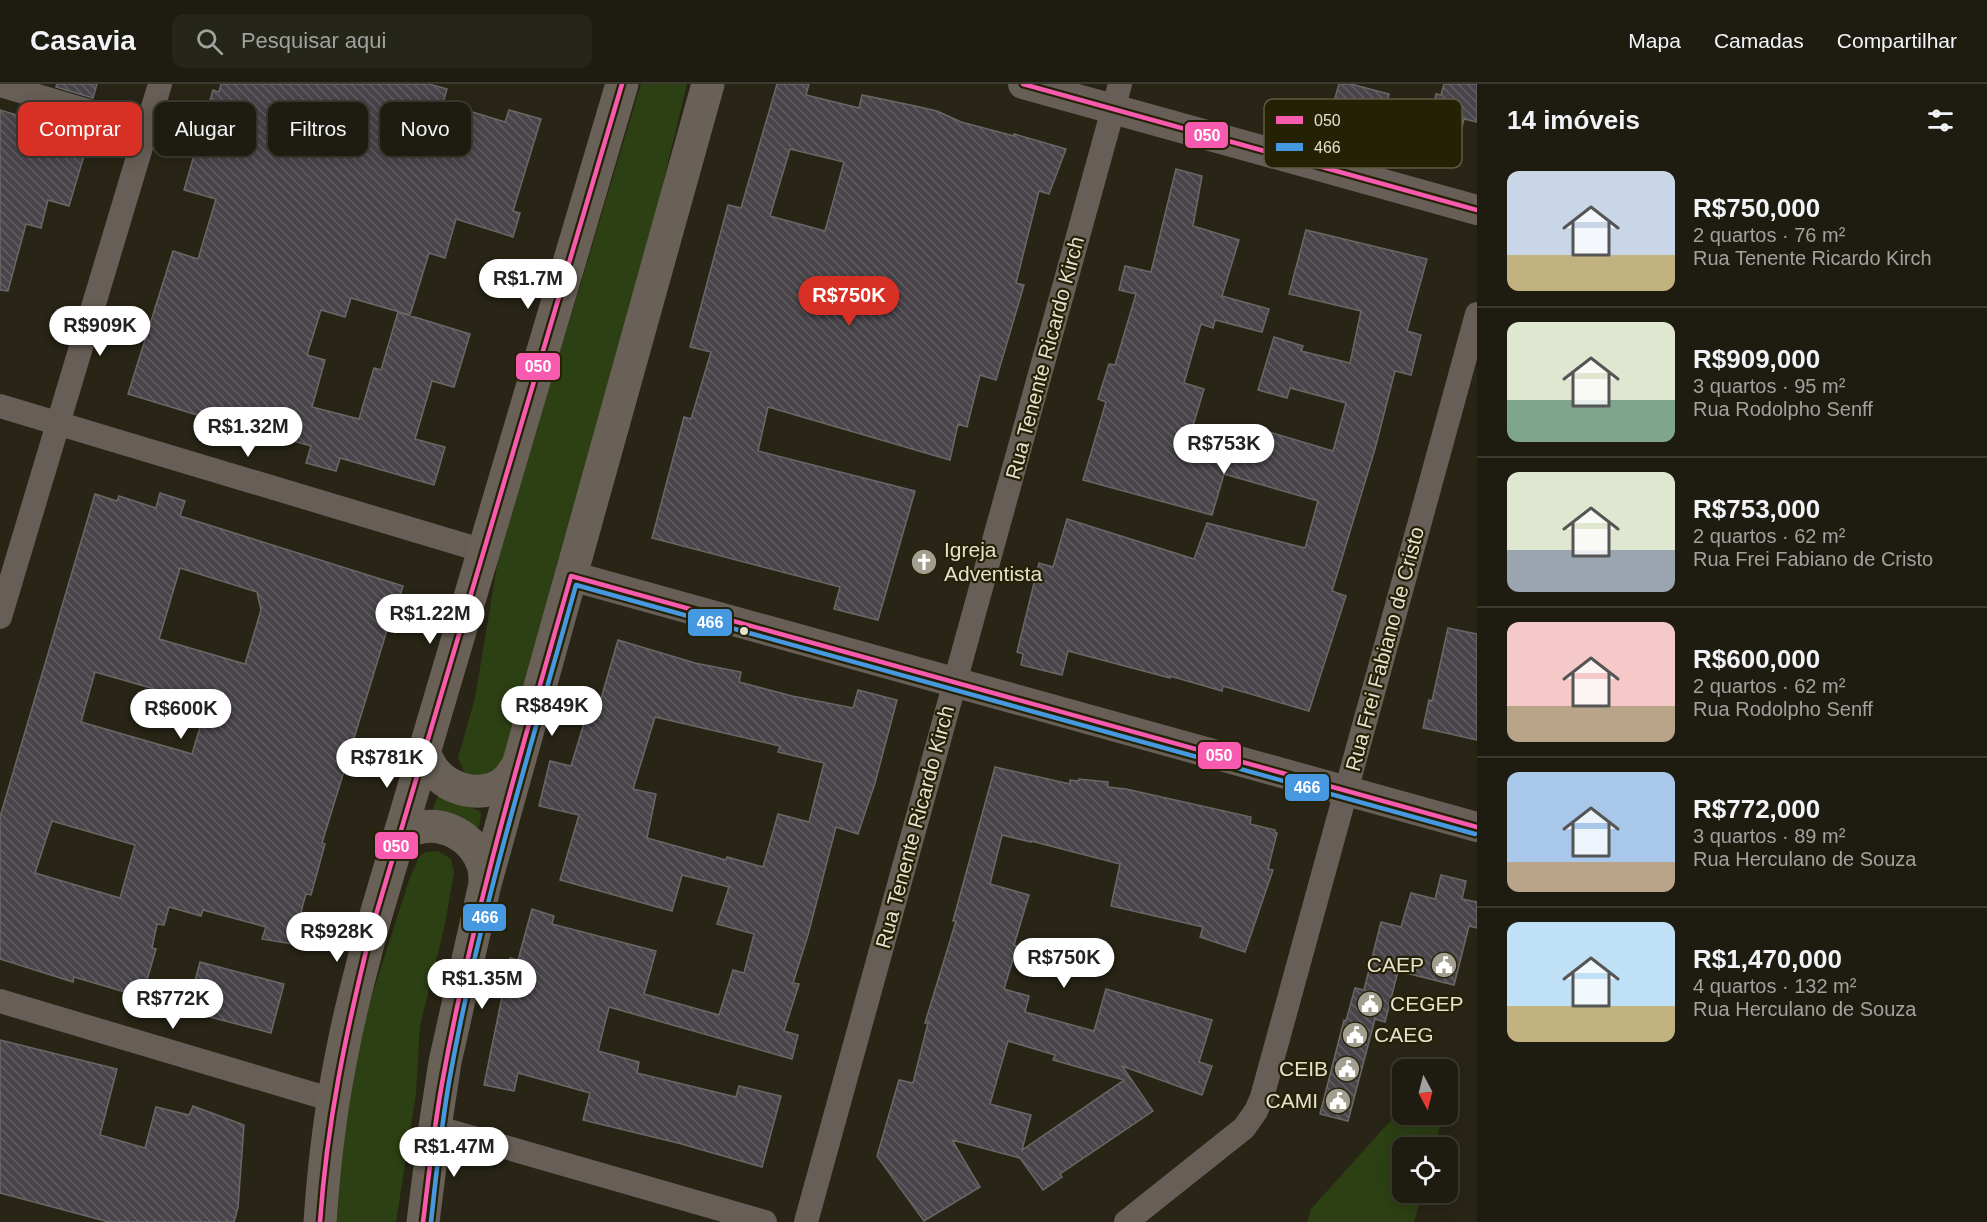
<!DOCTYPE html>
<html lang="pt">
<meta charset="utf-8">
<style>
:root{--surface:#1e1c10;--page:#262519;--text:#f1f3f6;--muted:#a1a19f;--line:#3c3a30;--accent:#d93025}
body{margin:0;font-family:Arial,sans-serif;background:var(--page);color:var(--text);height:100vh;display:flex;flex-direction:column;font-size:22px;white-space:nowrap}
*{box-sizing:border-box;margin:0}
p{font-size:20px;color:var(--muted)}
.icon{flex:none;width:33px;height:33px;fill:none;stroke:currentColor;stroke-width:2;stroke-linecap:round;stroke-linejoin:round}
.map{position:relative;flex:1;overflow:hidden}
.drawer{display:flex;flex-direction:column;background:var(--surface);width:510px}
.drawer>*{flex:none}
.banner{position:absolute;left:18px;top:18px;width:570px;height:54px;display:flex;gap:12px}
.needle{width:39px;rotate:173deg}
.fabs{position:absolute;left:1392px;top:975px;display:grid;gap:12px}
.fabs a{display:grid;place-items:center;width:66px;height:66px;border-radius:12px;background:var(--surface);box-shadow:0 3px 15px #0003,0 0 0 2px var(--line);font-size:30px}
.price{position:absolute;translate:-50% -51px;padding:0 14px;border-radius:21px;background:#fff;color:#222;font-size:20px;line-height:39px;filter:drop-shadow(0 2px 3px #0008)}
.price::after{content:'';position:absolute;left:50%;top:36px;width:18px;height:14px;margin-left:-9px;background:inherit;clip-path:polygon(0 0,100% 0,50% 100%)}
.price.active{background:var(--accent);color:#fff}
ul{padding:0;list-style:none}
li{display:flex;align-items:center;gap:18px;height:150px;padding:0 30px}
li+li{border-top:2px solid var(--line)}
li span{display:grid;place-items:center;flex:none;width:168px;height:120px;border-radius:12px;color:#555}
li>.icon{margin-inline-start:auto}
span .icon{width:72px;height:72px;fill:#fffc;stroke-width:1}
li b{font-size:26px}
h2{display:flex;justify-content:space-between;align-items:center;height:72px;padding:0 30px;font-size:26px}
.pill{padding:0 21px;border-radius:12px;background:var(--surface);box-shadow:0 3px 15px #0003,0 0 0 2px var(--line);font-size:21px;line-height:54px}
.pill.active{background:var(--accent);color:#fff}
header{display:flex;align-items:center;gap:36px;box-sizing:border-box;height:84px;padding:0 30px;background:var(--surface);border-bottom:2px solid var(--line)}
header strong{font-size:28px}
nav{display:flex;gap:33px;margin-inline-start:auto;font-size:21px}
.search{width:420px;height:54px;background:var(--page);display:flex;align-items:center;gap:15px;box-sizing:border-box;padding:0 21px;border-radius:12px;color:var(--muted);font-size:22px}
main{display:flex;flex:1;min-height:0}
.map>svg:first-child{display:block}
.grass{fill:#2c4013}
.building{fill:url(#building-back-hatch);stroke:#696866;stroke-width:1.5;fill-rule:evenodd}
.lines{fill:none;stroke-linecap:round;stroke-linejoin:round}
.minor{stroke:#675e57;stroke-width:24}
.tertiary{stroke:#675e57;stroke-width:30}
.secondary{stroke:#696057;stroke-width:33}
.bus-1-casing{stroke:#252105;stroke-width:9}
.bus-2-casing{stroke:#252105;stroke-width:9}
.bus-1{stroke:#f75aaf;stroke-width:4.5}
.bus-2{stroke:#4699e1;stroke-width:4.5}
.bus-dot{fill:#e4e1d1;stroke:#252105;stroke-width:2}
.labels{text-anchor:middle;stroke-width:4.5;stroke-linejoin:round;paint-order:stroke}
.street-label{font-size:21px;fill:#e4e1d1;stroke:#252105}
.poi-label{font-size:21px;fill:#e4e1d1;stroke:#252105;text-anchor:start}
.key{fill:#252105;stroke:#5e5b42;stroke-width:1.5}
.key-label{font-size:16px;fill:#e4e1d1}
.line-badge{stroke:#252105;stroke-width:2}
.badge-label{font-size:16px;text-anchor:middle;font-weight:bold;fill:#fff}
</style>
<header>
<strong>Casavia</strong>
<div class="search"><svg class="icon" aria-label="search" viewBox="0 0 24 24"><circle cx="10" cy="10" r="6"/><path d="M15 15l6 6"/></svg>Pesquisar aqui</div>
<nav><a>Mapa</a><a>Camadas</a><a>Compartilhar</a></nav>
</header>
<main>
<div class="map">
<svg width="1477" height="1138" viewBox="0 0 1477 1138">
<defs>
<pattern id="building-back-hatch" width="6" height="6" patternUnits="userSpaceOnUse" patternTransform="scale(1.5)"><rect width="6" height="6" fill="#48444a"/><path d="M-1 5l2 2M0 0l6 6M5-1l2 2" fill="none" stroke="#625f63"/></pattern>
</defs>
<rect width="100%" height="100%" fill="#282516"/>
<path class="grass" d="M 641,0 L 687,0 L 657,124 L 553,493 L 513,651 L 503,681 L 489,690 L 471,694 L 464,688 L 458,674 L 475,614 L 504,440 L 530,367 Z
M 439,710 L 445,711 L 481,728 L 479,743 L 468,746 L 432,727 Z
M 438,767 L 451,775 L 454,788 L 445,840 L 420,942 L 416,1009 L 396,1138 L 331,1138 L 334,1085 L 366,930 L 409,796 L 419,773 L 425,768 Z
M 1402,1024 L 1402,1030 L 1443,1031 L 1434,1063 L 1402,1064 L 1402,1108 L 1422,1109 L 1414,1138 L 1307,1138 L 1311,1125 Z"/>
<path class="building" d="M 57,0 L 97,0 L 93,14 L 56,3 Z
M 221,0 L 429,0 L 447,5 L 443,19 L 505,38 L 509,26 L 541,35 L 513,127 L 520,129 L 513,153 L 456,135 L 445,174 L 429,169 L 410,231 L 351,214 L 345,233 L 321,226 L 307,271 L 325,276 L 312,323 L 359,335 L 374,284 L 381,286 L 398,228 L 470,250 L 454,303 L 432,297 L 415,355 L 445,363 L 434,401 L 340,374 L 336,387 L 306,379 L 311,362 L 248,344 L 247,346 L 128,310 L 173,167 L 198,175 L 216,115 L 184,106 L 213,6 L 219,8 Z
M 777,0 L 809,0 L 806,11 L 859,24 L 862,11 L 915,22 L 937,27 L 961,38 L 1014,52 L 1014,50 L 1066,65 L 1049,110 L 1039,107 L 1016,199 L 1024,201 L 996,296 L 980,291 L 967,343 L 958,340 L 950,376 L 768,323 L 758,367 L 915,407 L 878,536 L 834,525 L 840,503 L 652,454 L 684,333 L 691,335 L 711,268 L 690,263 L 728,121 L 741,124 ZM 790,65 L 844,78 L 825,147 L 770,132 Z
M 1339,0 L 1351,0 L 1389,10 L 1387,19 L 1432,31 L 1436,10 L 1441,11 L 1444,0 L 1477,0 L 1477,38 L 1464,35 L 1453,78 L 1406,65 L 1408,56 L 1329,35 Z
M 32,25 L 86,41 L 85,46 L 91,48 L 69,122 L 48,116 L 41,144 L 26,140 L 8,207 L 0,206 L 0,26 L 30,35 Z
M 1176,85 L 1202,92 L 1193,142 L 1239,156 L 1222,212 L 1269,225 L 1262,248 L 1215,236 L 1213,244 L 1201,240 L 1184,299 L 1204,305 L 1189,355 L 1248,373 L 1253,357 L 1263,359 L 1266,347 L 1333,367 L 1346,319 L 1290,304 L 1287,314 L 1258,306 L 1274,253 L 1303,262 L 1301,267 L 1350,279 L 1361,227 L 1289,210 L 1306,146 L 1427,175 L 1407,247 L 1421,251 L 1411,291 L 1395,287 L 1375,365 L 1332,507 L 1346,512 L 1309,627 L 1223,602 L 1222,607 L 1170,592 L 1170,594 L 1068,567 L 1062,591 L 1021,581 L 1023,570 L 1017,568 L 1039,479 L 1053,483 L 1067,435 L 1194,475 L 1207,439 L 1305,464 L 1318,417 L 1224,390 L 1212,431 L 1083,396 L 1106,318 L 1098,315 L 1109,280 L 1115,281 L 1136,210 L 1119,206 L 1125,182 L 1151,188 Z
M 160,409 L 185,417 L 180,432 L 403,502 L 389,547 L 387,546 L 322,759 L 325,760 L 311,811 L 306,810 L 292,860 L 262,855 L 266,843 L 203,826 L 201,832 L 169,823 L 164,841 L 157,840 L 152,864 L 156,865 L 142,913 L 74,893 L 73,898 L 0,875 L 0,733 L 95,410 L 117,417 L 119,412 L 156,424 ZM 180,484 L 257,508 L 261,526 L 245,580 L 159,555 ZM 95,588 L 207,620 L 192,670 L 81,638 ZM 52,737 L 135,761 L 120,814 L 35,789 Z
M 1448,544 L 1477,550 L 1477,656 L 1423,644 L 1429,616 L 1432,617 Z
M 618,556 L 695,579 L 741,588 L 739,598 L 792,612 L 853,624 L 858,606 L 897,616 L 875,699 L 858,750 L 836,743 L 808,851 L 793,899 L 799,900 L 784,947 L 798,951 L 792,975 L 609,923 L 598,967 L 639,978 L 637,989 L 736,1013 L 739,1002 L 781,1012 L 762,1083 L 678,1059 L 583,1036 L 590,1009 L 518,989 L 514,1007 L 484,1001 L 510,874 L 518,876 L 532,825 L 554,832 L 552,840 L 656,867 L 644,910 L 719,931 L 733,886 L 744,889 L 754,850 L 717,840 L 729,803 L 682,791 L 672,827 L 560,796 L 579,731 L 539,722 L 550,677 L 571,682 L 589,623 L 598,625 ZM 655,633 L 780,662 L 778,668 L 824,679 L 809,738 L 778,730 L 763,783 L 727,773 L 726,776 L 647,754 L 656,710 L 633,705 Z
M 995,683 L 1070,700 L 1070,696 L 1079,697 L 1079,695 L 1108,698 L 1108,703 L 1126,705 L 1251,733 L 1250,740 L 1275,746 L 1275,749 L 1277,749 L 1268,785 L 1273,786 L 1245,868 L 1200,853 L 1203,843 L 1111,822 L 1120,780 L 1031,757 L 1031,758 L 1002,751 L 990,800 L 1029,811 L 1014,861 L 1017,862 L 1004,905 L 1029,912 L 1025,928 L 1094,947 L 1106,905 L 1212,936 L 1199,978 L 1212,982 L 1202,1011 L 1122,982 L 1153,1027 L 1060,1090 L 1062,1093 L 1043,1106 L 1020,1074 L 952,1056 L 980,1103 L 924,1137 L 877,1072 L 899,996 L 913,999 L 928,939 L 925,939 L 956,837 L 953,837 ZM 1008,957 L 1055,971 L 1053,976 L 1124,996 L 1022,1066 L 1031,1031 L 990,1020 Z
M 1441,791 L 1466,797 L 1462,815 L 1477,818 L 1477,844 L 1469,842 L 1454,901 L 1398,887 L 1385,938 L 1375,935 L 1348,1037 L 1320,1030 L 1344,936 L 1346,937 L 1355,904 L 1364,906 L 1381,838 L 1401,843 L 1411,809 L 1435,815 Z
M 200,878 L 284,900 L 271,949 L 187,927 Z
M 0,956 L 117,985 L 100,1051 L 145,1064 L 156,1023 L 189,1031 L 193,1022 L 244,1041 L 238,1123 L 234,1138 L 109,1138 L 0,1109 Z"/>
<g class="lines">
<path class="minor" d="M 0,1 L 146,44
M 0,322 L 484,467
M 0,533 L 160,0
M 0,917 L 333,1016
M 435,1043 L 765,1138
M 806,1138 L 1120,0
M 1126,1138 L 1244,1044 L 1256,1027 L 1262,1013 L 1477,230"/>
<path class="tertiary" d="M 1023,0 L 1477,126
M 571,492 L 1477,743"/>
<path class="secondary" d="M 424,669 C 428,676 431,684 436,689 C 453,708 487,715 507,696 C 511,692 515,685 518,681
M 398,756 C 403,752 408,747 414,745 C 442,735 474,753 483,781 C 485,787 485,794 485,800
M 320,1138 C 324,1079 331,1021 343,964 C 350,926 361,888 370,851 L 622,0
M 423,1138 L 435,1043 L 445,978 L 485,800 L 708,0"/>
<g class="bus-1-casing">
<path id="bus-1" d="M 1023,0 L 1477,126
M 320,1138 C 327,1038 346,948 370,851 L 622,0
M 423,1138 C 429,1090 434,1042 443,994 C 474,824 524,658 571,492 L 1477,743"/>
</g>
<g class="bus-2-casing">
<path id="bus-2" d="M 431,1138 C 436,1091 441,1045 449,998 C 479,830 530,666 576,501 L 1475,750"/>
</g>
<use href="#bus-1" class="bus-1"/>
<use href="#bus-2" class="bus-2"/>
</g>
<defs>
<g id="church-disc" transform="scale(1.35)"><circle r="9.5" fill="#a29f90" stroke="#252105"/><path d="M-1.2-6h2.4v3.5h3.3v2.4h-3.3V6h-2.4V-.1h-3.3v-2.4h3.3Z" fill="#fff"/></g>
<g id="civic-disc" transform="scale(1.35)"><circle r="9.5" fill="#a29f90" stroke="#252105"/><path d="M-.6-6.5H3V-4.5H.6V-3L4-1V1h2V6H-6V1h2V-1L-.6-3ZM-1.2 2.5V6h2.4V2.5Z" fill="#fff"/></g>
</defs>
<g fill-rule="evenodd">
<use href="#church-disc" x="924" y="478"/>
<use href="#civic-disc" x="1444" y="881"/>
<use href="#civic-disc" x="1370" y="920"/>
<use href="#civic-disc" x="1355" y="951"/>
<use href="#civic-disc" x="1347" y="985"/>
<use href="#civic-disc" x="1338" y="1017"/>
</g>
<circle class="bus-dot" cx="744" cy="547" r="5"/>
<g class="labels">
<g class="street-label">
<text transform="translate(1045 274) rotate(-75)" y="7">Rua Tenente Ricardo Kirch</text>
<text transform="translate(1385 565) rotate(-75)" y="7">Rua Frei Fabiano de Cristo</text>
<text transform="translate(915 743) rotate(-75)" y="7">Rua Tenente Ricardo Kirch</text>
</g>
<g class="poi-label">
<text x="944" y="473">Igreja<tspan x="944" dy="24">Adventista</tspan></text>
<text x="1424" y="888" text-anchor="end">CAEP</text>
<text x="1390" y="927">CEGEP</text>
<text x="1374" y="958">CAEG</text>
<text x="1328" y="992" text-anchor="end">CEIB</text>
<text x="1318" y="1024" text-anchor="end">CAMI</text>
</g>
</g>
<rect x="1264" y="15" width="198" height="69" rx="9" class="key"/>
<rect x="1276" y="32" width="27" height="8" fill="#f75aaf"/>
<rect x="1276" y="59" width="27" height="8" fill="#4699e1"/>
<g class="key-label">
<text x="1314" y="42">050</text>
<text x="1314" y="69">466</text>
</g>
<g class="line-badge">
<rect x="1184" y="37" width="45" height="28" rx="6" fill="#f75aaf"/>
<rect x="515" y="268" width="46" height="29" rx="6" fill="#f75aaf"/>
<rect x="687" y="524" width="46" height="29" rx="6" fill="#4699e1"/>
<rect x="1197" y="657" width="45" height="29" rx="6" fill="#f75aaf"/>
<rect x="1284" y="689" width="46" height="29" rx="6" fill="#4699e1"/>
<rect x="374" y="747" width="45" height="29" rx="6" fill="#f75aaf"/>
<rect x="462" y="819" width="45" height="29" rx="6" fill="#4699e1"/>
</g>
<g class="badge-label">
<text x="1207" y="57">050</text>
<text x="538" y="288">050</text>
<text x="710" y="544">466</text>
<text x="1219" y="677">050</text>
<text x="1307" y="709">466</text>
<text x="396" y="768">050</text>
<text x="485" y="839">466</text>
</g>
</svg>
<div class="fabs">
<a><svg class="needle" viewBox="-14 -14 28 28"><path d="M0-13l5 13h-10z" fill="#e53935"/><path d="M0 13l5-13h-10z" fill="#a1a19f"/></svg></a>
<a><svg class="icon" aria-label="locate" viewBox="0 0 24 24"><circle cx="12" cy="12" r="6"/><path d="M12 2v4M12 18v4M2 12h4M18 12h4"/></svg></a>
</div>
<b class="price" style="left:528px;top:226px">R$1.7M</b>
<b class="price active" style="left:849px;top:243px">R$750K</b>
<b class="price" style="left:100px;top:273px">R$909K</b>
<b class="price" style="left:248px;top:374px">R$1.32M</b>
<b class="price" style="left:1224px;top:391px">R$753K</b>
<b class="price" style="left:430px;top:561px">R$1.22M</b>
<b class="price" style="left:552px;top:653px">R$849K</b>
<b class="price" style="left:181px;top:656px">R$600K</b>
<b class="price" style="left:387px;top:705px">R$781K</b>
<b class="price" style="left:337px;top:879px">R$928K</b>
<b class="price" style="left:1064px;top:905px">R$750K</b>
<b class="price" style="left:482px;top:926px">R$1.35M</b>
<b class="price" style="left:173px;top:946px">R$772K</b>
<b class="price" style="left:454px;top:1094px">R$1.47M</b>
<div class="banner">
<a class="pill active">Comprar</a>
<a class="pill">Alugar</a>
<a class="pill">Filtros</a>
<a class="pill">Novo</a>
</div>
</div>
<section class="drawer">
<h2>14 imóveis<svg class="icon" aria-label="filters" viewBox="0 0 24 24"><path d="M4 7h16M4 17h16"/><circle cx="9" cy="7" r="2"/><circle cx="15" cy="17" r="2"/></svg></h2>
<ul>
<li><span style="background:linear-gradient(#c9d6e8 70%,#c2b280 0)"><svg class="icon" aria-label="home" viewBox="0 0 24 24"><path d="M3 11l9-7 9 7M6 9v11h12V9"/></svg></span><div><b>R$750,000</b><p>2 quartos · 76 m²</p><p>Rua Tenente Ricardo Kirch</p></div></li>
<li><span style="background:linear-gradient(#dfe7d0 65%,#7fa58c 0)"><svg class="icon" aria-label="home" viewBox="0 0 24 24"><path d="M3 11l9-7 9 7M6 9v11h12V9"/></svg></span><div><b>R$909,000</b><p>3 quartos · 95 m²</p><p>Rua Rodolpho Senff</p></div></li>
<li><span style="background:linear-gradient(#dfe7d0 65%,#9aa5b1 0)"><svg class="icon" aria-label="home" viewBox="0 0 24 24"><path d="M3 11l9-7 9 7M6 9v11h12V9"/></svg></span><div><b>R$753,000</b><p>2 quartos · 62 m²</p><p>Rua Frei Fabiano de Cristo</p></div></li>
<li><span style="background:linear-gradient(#f6c9c9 70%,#b9a48a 0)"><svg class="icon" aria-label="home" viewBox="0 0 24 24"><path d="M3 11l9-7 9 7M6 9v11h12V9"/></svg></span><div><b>R$600,000</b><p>2 quartos · 62 m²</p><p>Rua Rodolpho Senff</p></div></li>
<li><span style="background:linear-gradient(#a9c7e8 75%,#b9a48a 0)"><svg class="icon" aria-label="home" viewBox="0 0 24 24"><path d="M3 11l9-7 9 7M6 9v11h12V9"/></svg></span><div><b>R$772,000</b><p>3 quartos · 89 m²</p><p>Rua Herculano de Souza</p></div></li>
<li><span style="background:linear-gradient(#bfe0f5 70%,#c2b280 0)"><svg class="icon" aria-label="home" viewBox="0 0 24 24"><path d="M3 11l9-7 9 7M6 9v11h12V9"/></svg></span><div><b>R$1,470,000</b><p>4 quartos · 132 m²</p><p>Rua Herculano de Souza</p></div></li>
</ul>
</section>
</main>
